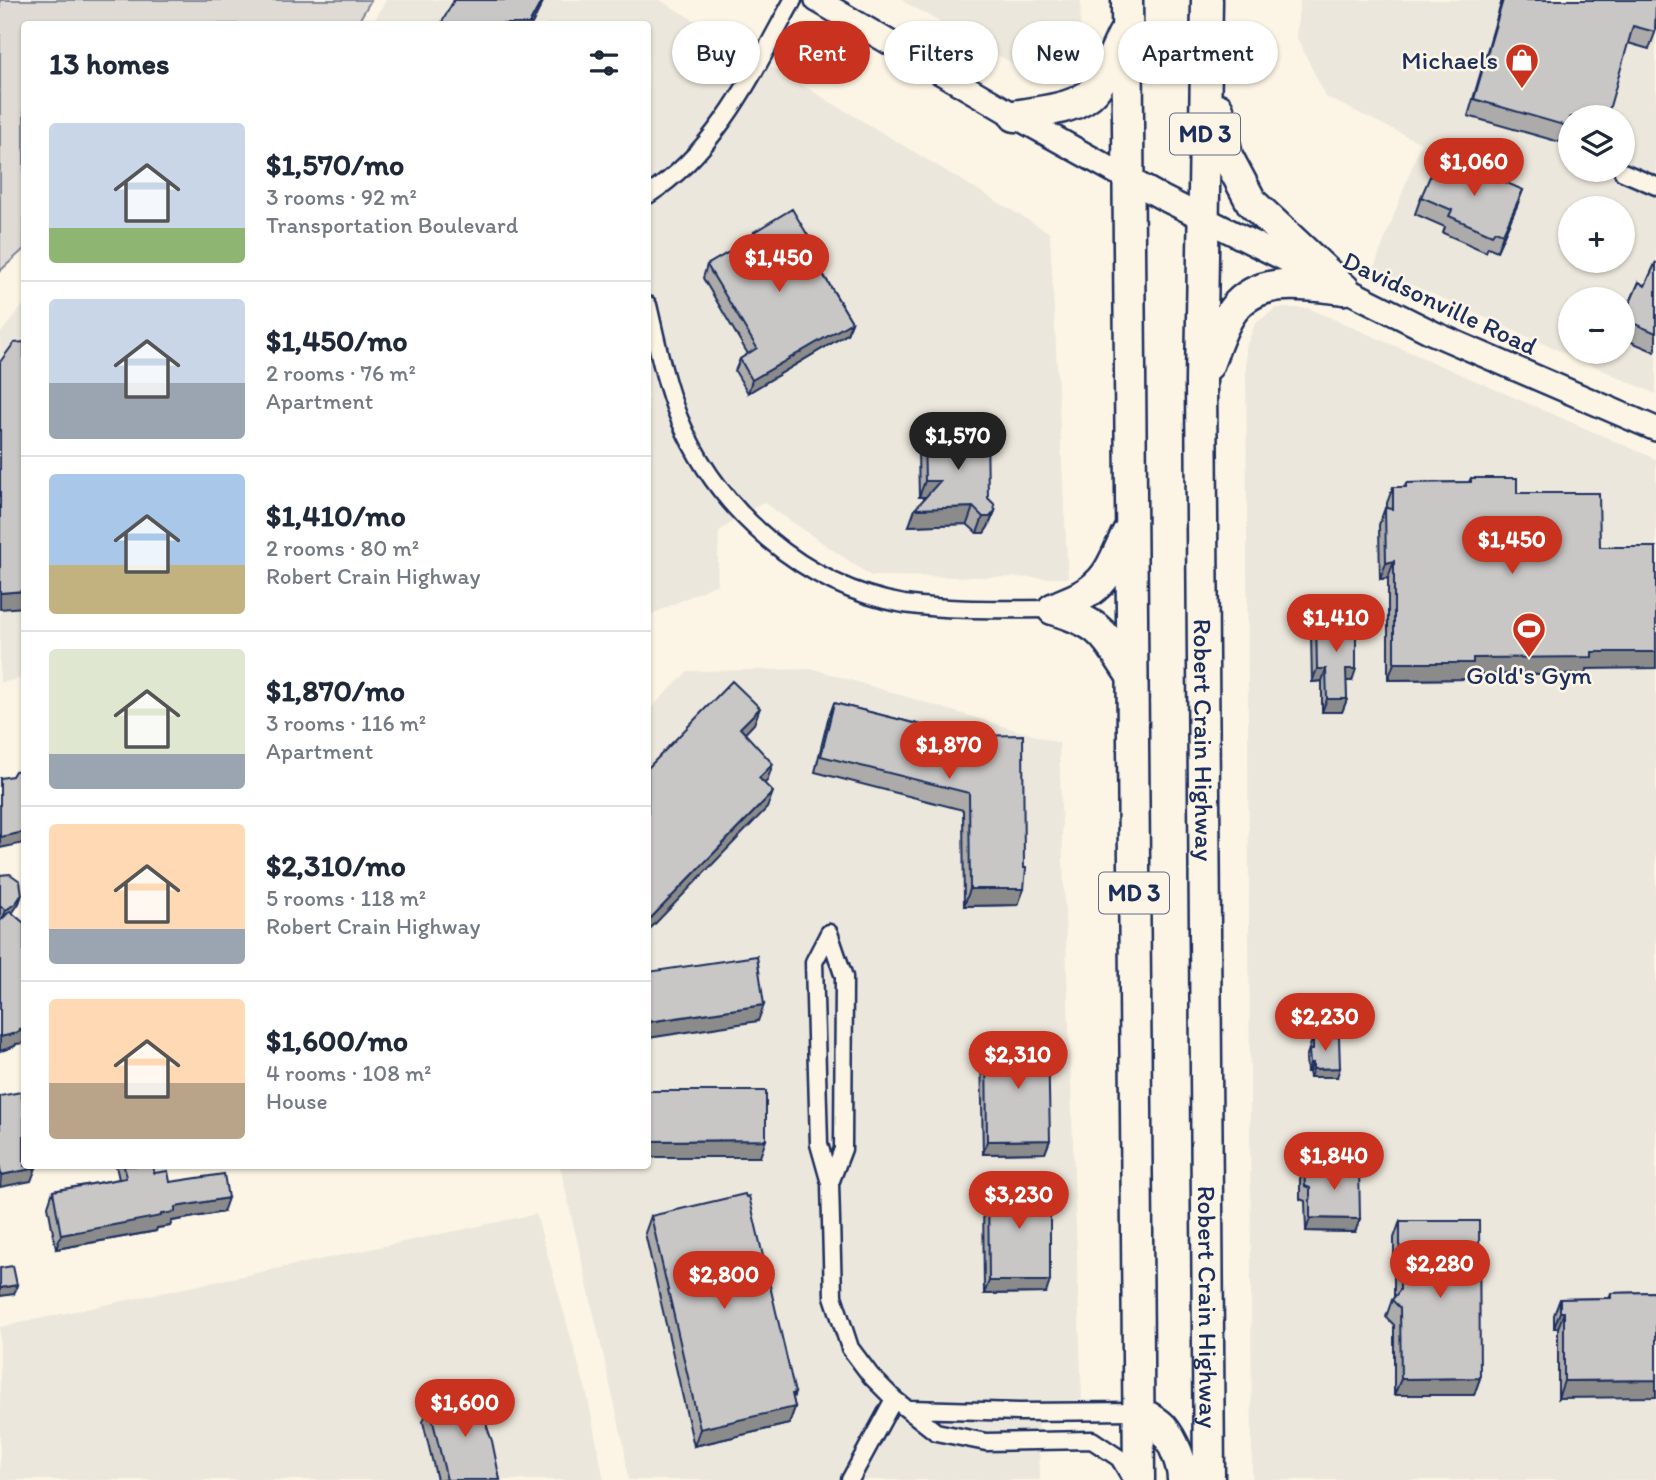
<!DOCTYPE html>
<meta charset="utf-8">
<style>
:root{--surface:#fff;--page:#f2f2f3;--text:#1f2937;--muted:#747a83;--line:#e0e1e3;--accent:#c8321e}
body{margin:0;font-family:Itim,sans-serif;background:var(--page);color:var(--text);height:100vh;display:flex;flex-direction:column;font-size:26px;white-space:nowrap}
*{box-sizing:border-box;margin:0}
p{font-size:23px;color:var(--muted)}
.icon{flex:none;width:38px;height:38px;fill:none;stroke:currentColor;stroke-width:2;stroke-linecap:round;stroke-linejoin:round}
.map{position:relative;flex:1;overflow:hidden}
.sheet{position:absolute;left:21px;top:21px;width:630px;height:1148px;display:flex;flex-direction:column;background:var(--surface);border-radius:7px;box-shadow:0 2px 5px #0004}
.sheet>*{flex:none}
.guide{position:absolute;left:672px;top:21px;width:665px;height:63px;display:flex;gap:14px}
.buttons{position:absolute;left:1558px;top:105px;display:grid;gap:14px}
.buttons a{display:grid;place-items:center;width:77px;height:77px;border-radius:50%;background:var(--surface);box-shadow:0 2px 5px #0004;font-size:35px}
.price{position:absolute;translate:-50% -60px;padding:0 16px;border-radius:24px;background:var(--accent);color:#fff;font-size:23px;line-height:46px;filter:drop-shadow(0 2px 4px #0008)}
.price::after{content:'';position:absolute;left:50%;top:42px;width:21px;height:16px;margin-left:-10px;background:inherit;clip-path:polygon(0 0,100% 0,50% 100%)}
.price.current{background:#222;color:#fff}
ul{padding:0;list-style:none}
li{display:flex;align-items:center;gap:21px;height:175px;padding:0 28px}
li+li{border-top:2px solid var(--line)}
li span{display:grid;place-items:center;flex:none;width:196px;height:140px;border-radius:7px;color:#555}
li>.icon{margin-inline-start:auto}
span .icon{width:84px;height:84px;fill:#fffc;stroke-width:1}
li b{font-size:30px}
h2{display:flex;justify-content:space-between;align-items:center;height:84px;padding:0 28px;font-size:30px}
.tag{padding:0 24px;border-radius:32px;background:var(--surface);box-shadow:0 2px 5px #0004;font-size:24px;line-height:63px}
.tag.current{background:var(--accent);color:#fff}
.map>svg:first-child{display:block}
.built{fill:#ece7dc;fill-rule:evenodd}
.green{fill:#dfdbd4;stroke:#7d8599;stroke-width:2}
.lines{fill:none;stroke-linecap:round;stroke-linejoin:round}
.street-casing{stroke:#1b2f5e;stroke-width:21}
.secondary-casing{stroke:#1b2f5e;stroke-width:28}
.highway-casing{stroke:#1b2f5e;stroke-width:35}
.street{stroke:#fcf5e5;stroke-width:16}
.secondary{stroke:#fcf5e5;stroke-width:23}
.highway{stroke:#fcf5e5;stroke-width:30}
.wall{fill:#acabaa;stroke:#1b2f5e;stroke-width:2}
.shaded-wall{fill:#8c8b8b;stroke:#1b2f5e;stroke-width:2}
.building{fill:#c8c7c6;stroke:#1b2f5e;stroke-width:2}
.labels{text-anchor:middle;stroke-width:5;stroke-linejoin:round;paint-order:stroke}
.shield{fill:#fcf5e5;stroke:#5e6a86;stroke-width:2}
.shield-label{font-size:24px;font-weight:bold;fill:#1b2f5e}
.poi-label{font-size:26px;fill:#1b2f5e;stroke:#fcf5e5;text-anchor:end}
.street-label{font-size:26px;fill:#1b2f5e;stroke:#fcf5e5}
</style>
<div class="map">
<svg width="1656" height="1480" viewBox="0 0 1656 1480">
<rect width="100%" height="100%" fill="#fcf5e5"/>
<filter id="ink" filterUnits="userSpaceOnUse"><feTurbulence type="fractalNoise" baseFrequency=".0143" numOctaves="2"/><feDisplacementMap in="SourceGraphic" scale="14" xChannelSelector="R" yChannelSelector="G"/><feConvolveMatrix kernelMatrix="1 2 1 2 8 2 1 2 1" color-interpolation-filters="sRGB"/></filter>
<g filter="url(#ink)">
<path class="built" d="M 386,0 L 660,0 L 1050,233 L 1068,578 L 871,576 L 763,502 L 719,531 L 717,584 L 648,616 L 648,24 L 372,24 Z
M 901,0 L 1081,0 L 1079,69 L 1019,67 Z
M 1300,0 L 1656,0 L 1656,394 L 1374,268 L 1421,143 L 1326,97 L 1296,36 ZM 1570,117 L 1622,117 L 1622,170 L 1570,170 ZM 1570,208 L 1622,208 L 1622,261 L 1570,261 ZM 1570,299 L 1622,299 L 1622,352 L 1570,352 Z
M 24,304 L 24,678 L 0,683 L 0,334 Z
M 1276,308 L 1308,308 L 1656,459 L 1656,1480 L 1252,1480 L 1246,347 L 1255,324 Z
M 814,669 L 1059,743 L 1082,1400 L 1038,1404 L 1040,1480 L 628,1480 L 624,1446 L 560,1166 L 648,1166 L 648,711 L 688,671 Z
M 536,1214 L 587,1394 L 604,1480 L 0,1480 L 0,1327 Z"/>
<path class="green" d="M 0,0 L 371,0 L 357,24 L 24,24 L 24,249 L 0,271 Z"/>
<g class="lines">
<g class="street-casing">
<path id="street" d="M 1623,172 L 1656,186
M 648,195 C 718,150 754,71 793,0
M 648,305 C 657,343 664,381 679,418 C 717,510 804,587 904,604 C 953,611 1003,609 1053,609
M 829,933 L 814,962 L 819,1144 L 830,1183 L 833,1296 L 850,1348 L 871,1376 L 894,1399 L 936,1432 L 986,1442 L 1092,1440 L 1119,1458 L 1132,1480
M 829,933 L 844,977 L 843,1149 L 830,1183
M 910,1409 L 1020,1412 L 1138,1411
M 850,1480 L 894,1399"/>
</g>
<g class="secondary-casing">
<path id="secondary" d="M 817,0 L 1015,116 L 1163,198 L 1433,333 L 1656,429"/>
</g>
<g class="highway-casing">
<g id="highway">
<path d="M 1127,0 L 1139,1480"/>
<path id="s1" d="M 1207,0 L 1201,382 L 1209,1480"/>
<path d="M 1218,109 L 1227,156 L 1252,203 L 1344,289"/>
<path d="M 1015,116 C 1039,111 1077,110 1094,90 C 1107,74 1114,53 1123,35"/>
<path d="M 1208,365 C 1215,347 1221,326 1233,310 C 1259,275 1307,285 1344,289"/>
<path d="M 1053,609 C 1067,602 1085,597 1097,585 C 1112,572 1119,549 1128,532"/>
<path d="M 1053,609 C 1104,625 1103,633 1132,676"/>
<path d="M 1138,1411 C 1146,1416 1156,1421 1162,1427 C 1173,1440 1183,1464 1183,1480"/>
</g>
</g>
<use href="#street" class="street"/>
<use href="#secondary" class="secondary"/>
<use href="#highway" class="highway"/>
</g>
<path class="wall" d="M 1502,0 L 1655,0 L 1656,30 L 1649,49 L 1628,43 L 1570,117 L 1570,145 L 1468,116 Z
M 1462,177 L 1523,190 L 1497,251 L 1488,247 L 1486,252 L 1443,233 L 1445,227 L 1415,214 L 1421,197 Z
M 754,232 L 813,257 L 852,322 L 847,334 L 748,393 L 735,371 L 740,359 L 748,354 L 703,278 L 707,265 L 751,240 Z
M 1656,262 L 1656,350 L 1655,352 L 1622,338 L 1622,320 L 1639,282 L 1645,286 Z
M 924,435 L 988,498 L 995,511 L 988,527 L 984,533 L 977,533 L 967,524 L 909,526 L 925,497 L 919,497 L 918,452 Z
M 1471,478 L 1517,493 L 1587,669 L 1586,674 L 1469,674 L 1467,679 L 1388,680 L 1388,578 L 1380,579 L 1379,525 L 1385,508 L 1387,508 L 1387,503 L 1393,487 L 1405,487 L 1406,483 L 1469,482 Z
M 1316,621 L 1352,681 L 1346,681 L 1347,699 L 1342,712 L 1322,712 L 1322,681 L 1312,682 L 1311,634 Z
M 834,703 L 965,736 L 1024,868 L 1018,905 L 964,906 L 963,810 L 815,772 L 828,719 Z
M 0,875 L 22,894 L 19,903 L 12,913 L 16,1044 L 15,1046 L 4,1050 L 5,917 L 3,918 L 0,916 Z
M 1313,1037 L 1337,1077 L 1310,1077 L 1309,1072 L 1307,1072 L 1306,1058 Z
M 986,1041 L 1050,1140 L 1045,1153 L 983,1154 L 981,1053 Z
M 116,1166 L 153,1166 L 154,1173 L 223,1212 L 172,1221 L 170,1226 L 157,1228 L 156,1231 L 56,1249 L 48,1206 L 53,1191 L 119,1179 Z
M 1304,1167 L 1355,1232 L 1306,1231 L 1305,1201 L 1300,1199 L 1300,1179 Z
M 988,1181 L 1046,1293 L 984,1294 L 983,1193 Z
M 651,1216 L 793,1399 L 795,1407 L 789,1424 L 694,1446 L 645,1233 Z
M 1400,1221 L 1480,1378 L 1474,1395 L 1394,1395 L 1394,1325 L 1386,1317 L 1392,1300 L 1394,1297 L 1394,1238 Z
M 1656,1292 L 1558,1398 L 1558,1328 L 1554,1328 L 1554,1315 L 1560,1299 L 1609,1298 L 1611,1293 Z
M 429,1405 L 487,1427 L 500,1480 L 437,1480 L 423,1422 Z"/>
<path class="shaded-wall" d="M 542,0 L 544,0 L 532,24 L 529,24 Z
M 1523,190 L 1517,206 L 1497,251 L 1503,234 Z
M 852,322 L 847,334 L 748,393 L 752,380 Z
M 925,481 L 940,481 L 934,497 L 919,497 Z
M 973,507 L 967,524 L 909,526 L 915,509 Z
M 995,511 L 988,527 L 984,533 L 977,533 L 983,517 Z
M 1394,561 L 1388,578 L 1380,579 L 1386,563 Z
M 24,591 L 24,607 L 0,609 L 0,593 Z
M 1592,652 L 1656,652 L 1656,668 L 1587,669 L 1586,674 L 1469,674 L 1467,679 L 1388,680 L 1394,663 L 1473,658 Z
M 1317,669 L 1326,669 L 1322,681 L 1312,682 Z
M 1346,669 L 1356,669 L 1352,681 L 1342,681 Z
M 1327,699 L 1347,699 L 1342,712 L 1322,712 Z
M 760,708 L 754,724 L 734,745 L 740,728 Z
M 773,764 L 767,781 L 753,795 L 759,778 Z
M 773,792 L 767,808 L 648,931 L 648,921 Z
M 24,832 L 24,843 L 0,848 L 0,837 Z
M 970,889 L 1024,889 L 1018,905 L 964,906 Z
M 22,894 L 19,903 L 13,912 L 3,918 L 6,910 Z
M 764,1005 L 758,1021 L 648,1038 L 648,1022 Z
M 24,1028 L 24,1043 L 16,1044 L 15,1046 L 0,1051 L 0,1037 Z
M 1313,1063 L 1309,1072 L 1307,1072 L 1310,1064 Z
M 1340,1068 L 1337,1077 L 1310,1077 L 1313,1069 Z
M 766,1140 L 760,1157 L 648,1157 L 648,1141 Z
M 1050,1140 L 1045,1153 L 983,1154 L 987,1141 Z
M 36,1168 L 31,1181 L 0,1187 L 1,1175 Z
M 228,1198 L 223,1212 L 172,1221 L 170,1226 L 157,1228 L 156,1231 L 56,1249 L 61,1235 L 161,1214 L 175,1207 Z
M 1310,1218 L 1360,1219 L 1355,1232 L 1306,1231 Z
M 989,1281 L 1050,1281 L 1046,1293 L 984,1294 Z
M 17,1285 L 14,1294 L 0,1296 L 0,1288 Z
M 1560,1312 L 1564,1312 L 1558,1328 L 1554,1328 Z
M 1480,1378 L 1474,1395 L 1394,1395 L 1401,1379 Z
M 1656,1380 L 1656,1397 L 1558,1398 L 1564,1381 Z
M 795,1393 L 790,1408 L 795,1407 L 789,1424 L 694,1446 L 700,1429 Z"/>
<path class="building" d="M 454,0 L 542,0 L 529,24 L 441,24 Z
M 1503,0 L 1656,0 L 1655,32 L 1633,26 L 1607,117 L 1570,117 L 1570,127 L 1474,99 Z
M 1435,165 L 1462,177 L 1467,165 L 1523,190 L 1503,234 L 1495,231 L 1492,235 L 1449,216 L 1452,210 L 1421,197 Z
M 792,209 L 816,249 L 810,253 L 852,322 L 752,380 L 740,359 L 757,348 L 707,265 L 756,236 L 754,232 Z
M 1656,262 L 1656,333 L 1623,319 L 1639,282 L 1645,286 Z
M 24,342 L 24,591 L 0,593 L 0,362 L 14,343 Z
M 987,428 L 988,498 L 994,504 L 995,511 L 990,517 L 983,517 L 973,507 L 915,509 L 940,481 L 925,481 L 924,435 L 975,434 Z
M 1471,478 L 1517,478 L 1517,493 L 1599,493 L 1600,547 L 1656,547 L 1656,652 L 1592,652 L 1592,657 L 1473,658 L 1473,663 L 1394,663 L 1394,561 L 1386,563 L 1385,508 L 1393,509 L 1393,487 L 1406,487 L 1406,483 L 1471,482 Z
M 1316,621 L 1356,621 L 1356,669 L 1346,669 L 1347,699 L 1327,699 L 1326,669 L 1317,669 Z
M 732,681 L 760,708 L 740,728 L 773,764 L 759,778 L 773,792 L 648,921 L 648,768 Z
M 834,703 L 965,736 L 1023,735 L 1024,868 L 1026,868 L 1024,889 L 970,889 L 969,793 L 821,756 Z
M 24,770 L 24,832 L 0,837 L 0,778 L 12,776 L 15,771 Z
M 10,874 L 20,881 L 22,894 L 16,903 L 6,910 L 0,906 L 0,875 Z
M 10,911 L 24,923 L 24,1028 L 20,1029 L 21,1031 L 9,1035 L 0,1037 L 0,921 Z
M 757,956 L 764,1005 L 648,1022 L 648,972 Z
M 1313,1037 L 1339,1037 L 1340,1068 L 1313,1069 L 1313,1063 L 1310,1064 L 1309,1050 L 1313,1050 Z
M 1048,1040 L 1050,1140 L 987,1141 L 986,1041 Z
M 648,1091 L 766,1091 L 766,1140 L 648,1141 Z
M 21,1092 L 24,1110 L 24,1166 L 35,1166 L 36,1168 L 1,1175 L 0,1169 L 0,1096 Z
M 124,1166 L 153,1166 L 154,1173 L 168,1171 L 170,1182 L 224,1174 L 228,1198 L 175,1207 L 175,1212 L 161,1214 L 161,1216 L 61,1235 L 53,1191 L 126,1178 Z
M 1359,1166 L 1360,1219 L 1310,1218 L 1310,1188 L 1305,1186 L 1304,1167 Z
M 1050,1180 L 1050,1281 L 989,1281 L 988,1181 Z
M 745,1194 L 746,1197 L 749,1196 L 795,1393 L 792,1394 L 795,1407 L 700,1429 L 651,1216 Z
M 1400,1221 L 1479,1221 L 1480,1378 L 1401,1379 L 1400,1308 L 1392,1300 L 1400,1290 Z
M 13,1266 L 17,1285 L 0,1288 L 0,1268 Z
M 1656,1292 L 1656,1380 L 1564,1381 L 1564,1312 L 1560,1312 L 1560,1299 L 1611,1298 L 1611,1293 Z
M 479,1393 L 486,1410 L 487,1427 L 492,1441 L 500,1480 L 447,1480 L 429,1405 Z"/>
</g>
<defs>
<g id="shop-pin" transform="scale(1.75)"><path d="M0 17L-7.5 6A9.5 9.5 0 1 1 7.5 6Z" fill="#c8321e" stroke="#fcf5e5"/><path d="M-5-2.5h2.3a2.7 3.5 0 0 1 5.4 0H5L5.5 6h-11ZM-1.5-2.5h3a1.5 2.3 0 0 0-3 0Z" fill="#fff"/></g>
<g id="stadium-pin" transform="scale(1.75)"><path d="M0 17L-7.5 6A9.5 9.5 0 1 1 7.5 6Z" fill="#c8321e" stroke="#fcf5e5"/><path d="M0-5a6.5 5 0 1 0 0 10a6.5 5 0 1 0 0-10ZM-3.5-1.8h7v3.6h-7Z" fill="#fff"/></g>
</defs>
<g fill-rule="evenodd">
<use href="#shop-pin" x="1522" y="60"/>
<use href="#stadium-pin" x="1529" y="629"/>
</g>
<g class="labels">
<g class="shield">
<rect x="1170" y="113.5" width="70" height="41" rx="5"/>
<rect x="1099" y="872.5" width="70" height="41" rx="5"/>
</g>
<g class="shield-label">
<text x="1205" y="142">MD 3</text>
<text x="1134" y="901">MD 3</text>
</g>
<g class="poi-label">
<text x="1498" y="69">Michaels</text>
<text x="1529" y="684" text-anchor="middle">Gold's Gym</text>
</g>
<g class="street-label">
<text transform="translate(1440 303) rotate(25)" y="9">Davidsonville Road</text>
<text dy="9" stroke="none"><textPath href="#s1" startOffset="740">Robert Crain Highway</textPath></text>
<text dy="9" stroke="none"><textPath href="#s1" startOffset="1307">Robert Crain Highway</textPath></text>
</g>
</g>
</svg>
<div class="buttons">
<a><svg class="icon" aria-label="layers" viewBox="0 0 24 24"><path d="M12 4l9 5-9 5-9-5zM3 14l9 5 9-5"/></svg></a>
<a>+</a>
<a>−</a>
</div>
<b class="price" style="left:1474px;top:198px">$1,060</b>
<b class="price" style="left:779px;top:294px">$1,450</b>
<b class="price current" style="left:958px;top:472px">$1,570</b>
<b class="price" style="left:1512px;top:576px">$1,450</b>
<b class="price" style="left:1336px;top:654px">$1,410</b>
<b class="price" style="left:949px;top:781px">$1,870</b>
<b class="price" style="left:1325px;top:1053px">$2,230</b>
<b class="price" style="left:1018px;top:1091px">$2,310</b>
<b class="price" style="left:1334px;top:1192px">$1,840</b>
<b class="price" style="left:1019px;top:1231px">$3,230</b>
<b class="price" style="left:1440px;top:1300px">$2,280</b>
<b class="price" style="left:724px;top:1311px">$2,800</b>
<b class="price" style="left:465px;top:1439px">$1,600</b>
<div class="guide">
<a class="tag">Buy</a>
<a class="tag current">Rent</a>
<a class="tag">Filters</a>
<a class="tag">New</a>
<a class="tag">Apartment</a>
</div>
<section class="sheet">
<h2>13 homes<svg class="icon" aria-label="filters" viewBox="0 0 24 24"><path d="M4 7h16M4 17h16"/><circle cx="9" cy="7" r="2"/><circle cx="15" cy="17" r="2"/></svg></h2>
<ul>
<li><span style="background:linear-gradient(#c9d6e8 75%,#8fb573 0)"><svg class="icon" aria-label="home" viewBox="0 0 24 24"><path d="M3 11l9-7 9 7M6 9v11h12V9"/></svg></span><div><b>$1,570/mo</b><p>3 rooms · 92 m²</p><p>Transportation Boulevard</p></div></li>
<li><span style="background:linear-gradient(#c9d6e8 60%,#9aa5b1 0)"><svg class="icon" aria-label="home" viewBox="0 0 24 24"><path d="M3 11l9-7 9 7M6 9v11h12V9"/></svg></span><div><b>$1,450/mo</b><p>2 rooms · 76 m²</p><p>Apartment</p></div></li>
<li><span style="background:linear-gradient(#a9c7e8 65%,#c2b280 0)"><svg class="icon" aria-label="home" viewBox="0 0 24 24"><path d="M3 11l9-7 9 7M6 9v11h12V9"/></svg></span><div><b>$1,410/mo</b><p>2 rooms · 80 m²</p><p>Robert Crain Highway</p></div></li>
<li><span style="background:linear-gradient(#dfe7d0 75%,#9aa5b1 0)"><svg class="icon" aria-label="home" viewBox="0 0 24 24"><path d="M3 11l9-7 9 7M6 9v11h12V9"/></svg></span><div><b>$1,870/mo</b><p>3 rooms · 116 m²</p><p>Apartment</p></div></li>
<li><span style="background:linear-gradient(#ffd9b3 75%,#9aa5b1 0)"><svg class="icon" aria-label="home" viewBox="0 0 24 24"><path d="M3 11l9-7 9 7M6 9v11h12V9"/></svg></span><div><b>$2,310/mo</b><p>5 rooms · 118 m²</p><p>Robert Crain Highway</p></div></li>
<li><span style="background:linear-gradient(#ffd9b3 60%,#b9a48a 0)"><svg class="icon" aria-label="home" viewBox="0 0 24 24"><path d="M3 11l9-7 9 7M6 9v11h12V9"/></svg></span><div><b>$1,600/mo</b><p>4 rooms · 108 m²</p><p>House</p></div></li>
</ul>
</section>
</div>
